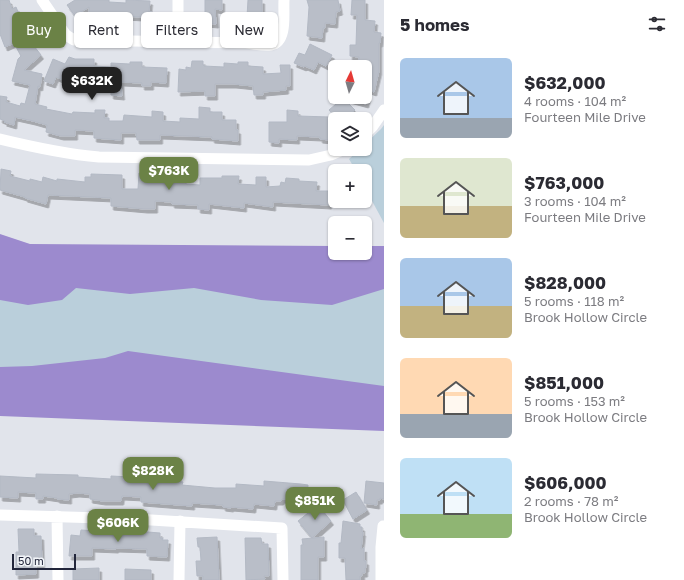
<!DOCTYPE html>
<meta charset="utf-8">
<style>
:root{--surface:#fff;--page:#f2f2f3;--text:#2b2b33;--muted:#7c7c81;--accent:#6b8246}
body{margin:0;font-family:"Golos Text",sans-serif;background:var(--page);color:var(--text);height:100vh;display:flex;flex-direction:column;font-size:15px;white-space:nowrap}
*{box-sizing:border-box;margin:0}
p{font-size:13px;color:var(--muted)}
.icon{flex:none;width:22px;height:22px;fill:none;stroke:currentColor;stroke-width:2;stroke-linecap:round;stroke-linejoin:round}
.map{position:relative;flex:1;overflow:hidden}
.sheet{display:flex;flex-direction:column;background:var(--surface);width:300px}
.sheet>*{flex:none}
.top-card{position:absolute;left:12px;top:12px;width:312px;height:36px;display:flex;gap:8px}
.needle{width:26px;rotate:5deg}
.controls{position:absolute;left:328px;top:60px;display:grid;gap:8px}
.controls a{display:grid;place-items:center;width:44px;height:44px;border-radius:6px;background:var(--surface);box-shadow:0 1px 3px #0004;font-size:20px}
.scale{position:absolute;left:12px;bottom:10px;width:64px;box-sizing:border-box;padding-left:4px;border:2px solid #22263b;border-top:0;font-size:11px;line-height:14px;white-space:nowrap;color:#22263b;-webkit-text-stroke:3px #f1f4f8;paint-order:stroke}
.price{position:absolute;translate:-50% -34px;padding:0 9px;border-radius:8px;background:var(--accent);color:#fff;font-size:13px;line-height:26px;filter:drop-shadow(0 1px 2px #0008)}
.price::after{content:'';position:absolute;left:50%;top:24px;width:12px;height:9px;margin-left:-6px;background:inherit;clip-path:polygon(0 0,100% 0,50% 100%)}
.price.active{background:#222;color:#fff}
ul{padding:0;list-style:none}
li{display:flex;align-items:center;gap:12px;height:100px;padding:0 16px}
li span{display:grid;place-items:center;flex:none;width:112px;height:80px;border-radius:6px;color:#555}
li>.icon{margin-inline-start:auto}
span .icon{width:48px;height:48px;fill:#fffc;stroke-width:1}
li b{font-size:17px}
h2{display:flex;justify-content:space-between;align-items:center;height:48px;padding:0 16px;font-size:17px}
.pill{padding:0 14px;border-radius:6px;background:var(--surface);box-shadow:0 1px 3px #0004;font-size:14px;line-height:36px}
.pill.active{background:var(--accent);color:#fff}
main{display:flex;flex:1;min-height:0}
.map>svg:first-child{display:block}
.green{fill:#bacfdb}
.water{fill:#9c8ace}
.building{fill:#b9bec8;stroke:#b3b9c4;filter:url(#shadow)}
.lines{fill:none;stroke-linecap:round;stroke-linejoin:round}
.minor{stroke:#fff;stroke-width:11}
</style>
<main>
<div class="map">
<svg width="384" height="580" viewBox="0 0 384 580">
<defs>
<filter id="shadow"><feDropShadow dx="2.5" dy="4" stdDeviation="0" flood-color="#0004"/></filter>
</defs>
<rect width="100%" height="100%" fill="#e1e4eb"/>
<path class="green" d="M 384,125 L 384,223 L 365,188 L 365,171 L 356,171 L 349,159 L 360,149 L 365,149 L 365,144 L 381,129 Z
M 0,278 L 384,287 L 384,394 L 0,376 Z"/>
<path class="water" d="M 0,234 L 30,244 L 335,246 L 335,253 L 365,253 L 365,246 L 384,246 L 384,289 L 332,305 L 261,300 L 194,288 L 130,294 L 76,288 L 62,300 L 28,305 L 0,300 Z
M 128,351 L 384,386 L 384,431 L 0,416 L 0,367 L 32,366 L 105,358 Z"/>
<path class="building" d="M 0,0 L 9,0 L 12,9 L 16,7 L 21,19 L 30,15 L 33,24 L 28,27 L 33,40 L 30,41 L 41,55 L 24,70 L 42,74 L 40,87 L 38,86 L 35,104 L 47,107 L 46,109 L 72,114 L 73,112 L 95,113 L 95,110 L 105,110 L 104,118 L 109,118 L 109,121 L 123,121 L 124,115 L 152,117 L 152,111 L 163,112 L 163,121 L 180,122 L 180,118 L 199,119 L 199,107 L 210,108 L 210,112 L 222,112 L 222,120 L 236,120 L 236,130 L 238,130 L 238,141 L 212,139 L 212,137 L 160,135 L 160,140 L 137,140 L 136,133 L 121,133 L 121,140 L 94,138 L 94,131 L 75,130 L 75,136 L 61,136 L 46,132 L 47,125 L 33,121 L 15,117 L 14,125 L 4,122 L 5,121 L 0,119 L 0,96 L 7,97 L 6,102 L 20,106 L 21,103 L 25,104 L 30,85 L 12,81 L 18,59 L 21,56 L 14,43 L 5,47 L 0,34 Z
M 75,0 L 109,0 L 109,2 L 126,3 L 126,0 L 150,1 L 149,12 L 152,12 L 152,24 L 142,23 L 142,17 L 122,16 L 122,24 L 90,23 L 89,7 L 75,16 L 67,5 Z
M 205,0 L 222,0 L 222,10 L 215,9 L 216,24 L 205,23 Z
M 248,0 L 262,0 L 262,13 L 264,14 L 264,27 L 252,26 L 252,17 L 247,16 Z
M 307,0 L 338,0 L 340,11 L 336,12 L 335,24 L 325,23 L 325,28 L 323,28 L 322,38 L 307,36 L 309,7 Z
M 352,0 L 365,0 L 365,20 L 375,21 L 374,32 L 381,33 L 380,43 L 379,43 L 379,71 L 374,92 L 365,89 L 365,67 L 358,67 L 359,57 L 350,56 L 350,45 L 356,45 L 357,15 L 351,15 Z
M 310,44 L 332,55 L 326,66 L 318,62 L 314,70 L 305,66 L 304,67 L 294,63 L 299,53 L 305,55 Z
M 69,57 L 75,59 L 94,59 L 94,66 L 111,67 L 111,63 L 130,64 L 130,62 L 142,62 L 142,67 L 167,68 L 166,83 L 151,82 L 151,86 L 142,86 L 142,83 L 121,82 L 122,96 L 111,95 L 111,85 L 90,83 L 90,80 L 71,79 L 70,83 L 56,77 L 53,84 L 44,81 L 53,59 L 65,64 Z
M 192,61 L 203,61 L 203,65 L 204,65 L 204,66 L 224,67 L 224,63 L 238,64 L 238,62 L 248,62 L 248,66 L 263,67 L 263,74 L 281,73 L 280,65 L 290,65 L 290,86 L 286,86 L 286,90 L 263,92 L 263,95 L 254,95 L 253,86 L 234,84 L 215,84 L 215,96 L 205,96 L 205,91 L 178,92 L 179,69 L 186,70 L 186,67 L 191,68 Z
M 348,97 L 368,97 L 366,104 L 348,99 Z
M 343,98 L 355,110 L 346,119 L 337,119 L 329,110 Z
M 287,110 L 298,111 L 298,116 L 330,117 L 330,140 L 320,139 L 320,137 L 297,136 L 297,140 L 279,139 L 279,143 L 269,142 L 269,122 L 287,122 Z
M 1,169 L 11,171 L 10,176 L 30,181 L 30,179 L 42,182 L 43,177 L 57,181 L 57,179 L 85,182 L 85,177 L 91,177 L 91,174 L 122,175 L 122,189 L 138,189 L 139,173 L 181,175 L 181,180 L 186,181 L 186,184 L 200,185 L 200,178 L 222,178 L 222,176 L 239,176 L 238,184 L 256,185 L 256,177 L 266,177 L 266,187 L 280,186 L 281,182 L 285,183 L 286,178 L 299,179 L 299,181 L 317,182 L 316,191 L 329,191 L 329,205 L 273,202 L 273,207 L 244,203 L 244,208 L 209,204 L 209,210 L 198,209 L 198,205 L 172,204 L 172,202 L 155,201 L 155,209 L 145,209 L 111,206 L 111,198 L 48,195 L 46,204 L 25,198 L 25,197 L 0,190 Z
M 36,474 L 78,475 L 78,477 L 111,479 L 111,476 L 131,477 L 131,478 L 148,479 L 148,481 L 164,482 L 164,480 L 183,482 L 182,485 L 215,488 L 236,488 L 236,484 L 264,486 L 264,481 L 301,484 L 308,485 L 307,507 L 294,505 L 294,500 L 282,499 L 281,501 L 275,501 L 274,506 L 254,504 L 253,509 L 231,507 L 231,508 L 223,507 L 223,505 L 192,503 L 192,506 L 141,502 L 141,497 L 122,496 L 121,501 L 103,501 L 90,499 L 90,494 L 77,493 L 69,494 L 69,500 L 57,499 L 57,498 L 43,496 L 43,499 L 36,499 L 36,493 L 18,492 L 18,498 L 0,497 L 0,476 L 36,478 Z
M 366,481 L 384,483 L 384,499 L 380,498 L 380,500 L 377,500 L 377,505 L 364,503 Z
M 356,492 L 367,510 L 353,519 L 343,500 Z
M 318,505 L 331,521 L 312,538 L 298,521 Z
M 343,521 L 360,524 L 360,527 L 362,527 L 362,532 L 363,532 L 361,549 L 364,548 L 364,561 L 366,561 L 366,568 L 365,568 L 365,573 L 362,573 L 362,576 L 360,576 L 360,580 L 346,580 L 345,558 L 339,558 L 339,543 L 341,543 Z
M 18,529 L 34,529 L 34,536 L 41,536 L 42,564 L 36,564 L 36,574 L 16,575 L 16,552 L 19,552 Z
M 81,530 L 131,533 L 131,531 L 136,531 L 160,533 L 160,538 L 163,538 L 162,540 L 168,540 L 167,557 L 147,556 L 147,549 L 116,548 L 116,549 L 92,548 L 92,556 L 69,556 L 71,535 L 80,536 Z
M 217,537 L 219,580 L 203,580 L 203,576 L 197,576 L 196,561 L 201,561 L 200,547 L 198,547 L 197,538 Z
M 324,537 L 324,557 L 318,557 L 318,580 L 301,580 L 301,545 L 303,545 L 302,539 Z
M 245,538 L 261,538 L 262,544 L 268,544 L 269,576 L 264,576 L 265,579 L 246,580 Z
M 99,568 L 99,580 L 73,580 L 73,569 Z
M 125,569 L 151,570 L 151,580 L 125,580 Z"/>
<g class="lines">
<path class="minor" d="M 42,0 L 66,35 L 74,40 L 246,43 C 254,44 263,46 271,45 C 288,42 283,12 284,0
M 178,42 L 178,0
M 365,134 L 373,126 L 384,110
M 0,139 C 33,147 65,154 99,157 L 309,160 L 331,155 L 345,149
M 0,515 L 135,519 L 282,528 L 283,580
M 57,516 L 58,580
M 179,580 L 180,521
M 381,580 L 381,547 L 383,526 L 384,526"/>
</g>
</svg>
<div class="controls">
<a><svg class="needle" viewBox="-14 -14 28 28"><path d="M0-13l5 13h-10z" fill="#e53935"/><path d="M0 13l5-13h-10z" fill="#7c7c81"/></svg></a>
<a><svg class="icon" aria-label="layers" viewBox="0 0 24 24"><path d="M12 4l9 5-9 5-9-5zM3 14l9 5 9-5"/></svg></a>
<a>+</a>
<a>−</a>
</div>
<div class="scale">50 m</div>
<b class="price active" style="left:92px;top:101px">$632K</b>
<b class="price" style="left:169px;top:191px">$763K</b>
<b class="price" style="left:153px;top:491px">$828K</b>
<b class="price" style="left:315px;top:521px">$851K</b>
<b class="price" style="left:118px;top:543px">$606K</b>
<div class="top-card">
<a class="pill active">Buy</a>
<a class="pill">Rent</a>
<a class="pill">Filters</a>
<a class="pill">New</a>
</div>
</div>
<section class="sheet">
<h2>5 homes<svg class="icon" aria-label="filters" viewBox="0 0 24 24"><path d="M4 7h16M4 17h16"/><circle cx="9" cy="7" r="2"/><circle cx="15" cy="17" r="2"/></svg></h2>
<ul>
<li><span style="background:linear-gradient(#a9c7e8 75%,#9aa5b1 0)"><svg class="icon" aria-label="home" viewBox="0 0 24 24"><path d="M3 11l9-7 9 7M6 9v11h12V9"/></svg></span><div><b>$632,000</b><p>4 rooms · 104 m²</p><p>Fourteen Mile Drive</p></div></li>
<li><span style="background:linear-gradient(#dfe7d0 60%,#c2b280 0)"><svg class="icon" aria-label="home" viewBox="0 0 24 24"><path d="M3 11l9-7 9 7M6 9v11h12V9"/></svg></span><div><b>$763,000</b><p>3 rooms · 104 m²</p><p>Fourteen Mile Drive</p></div></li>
<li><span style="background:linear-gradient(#a9c7e8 60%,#c2b280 0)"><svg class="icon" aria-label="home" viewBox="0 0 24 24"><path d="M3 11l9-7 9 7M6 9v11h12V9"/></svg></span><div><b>$828,000</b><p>5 rooms · 118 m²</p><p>Brook Hollow Circle</p></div></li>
<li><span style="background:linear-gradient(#ffd9b3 70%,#9aa5b1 0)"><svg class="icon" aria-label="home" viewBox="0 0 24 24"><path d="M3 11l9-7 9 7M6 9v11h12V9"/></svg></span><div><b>$851,000</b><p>5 rooms · 153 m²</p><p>Brook Hollow Circle</p></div></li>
<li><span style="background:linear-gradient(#bfe0f5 70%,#8fb573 0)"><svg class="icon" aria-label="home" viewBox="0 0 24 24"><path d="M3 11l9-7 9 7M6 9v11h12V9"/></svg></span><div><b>$606,000</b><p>2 rooms · 78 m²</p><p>Brook Hollow Circle</p></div></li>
</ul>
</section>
</main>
